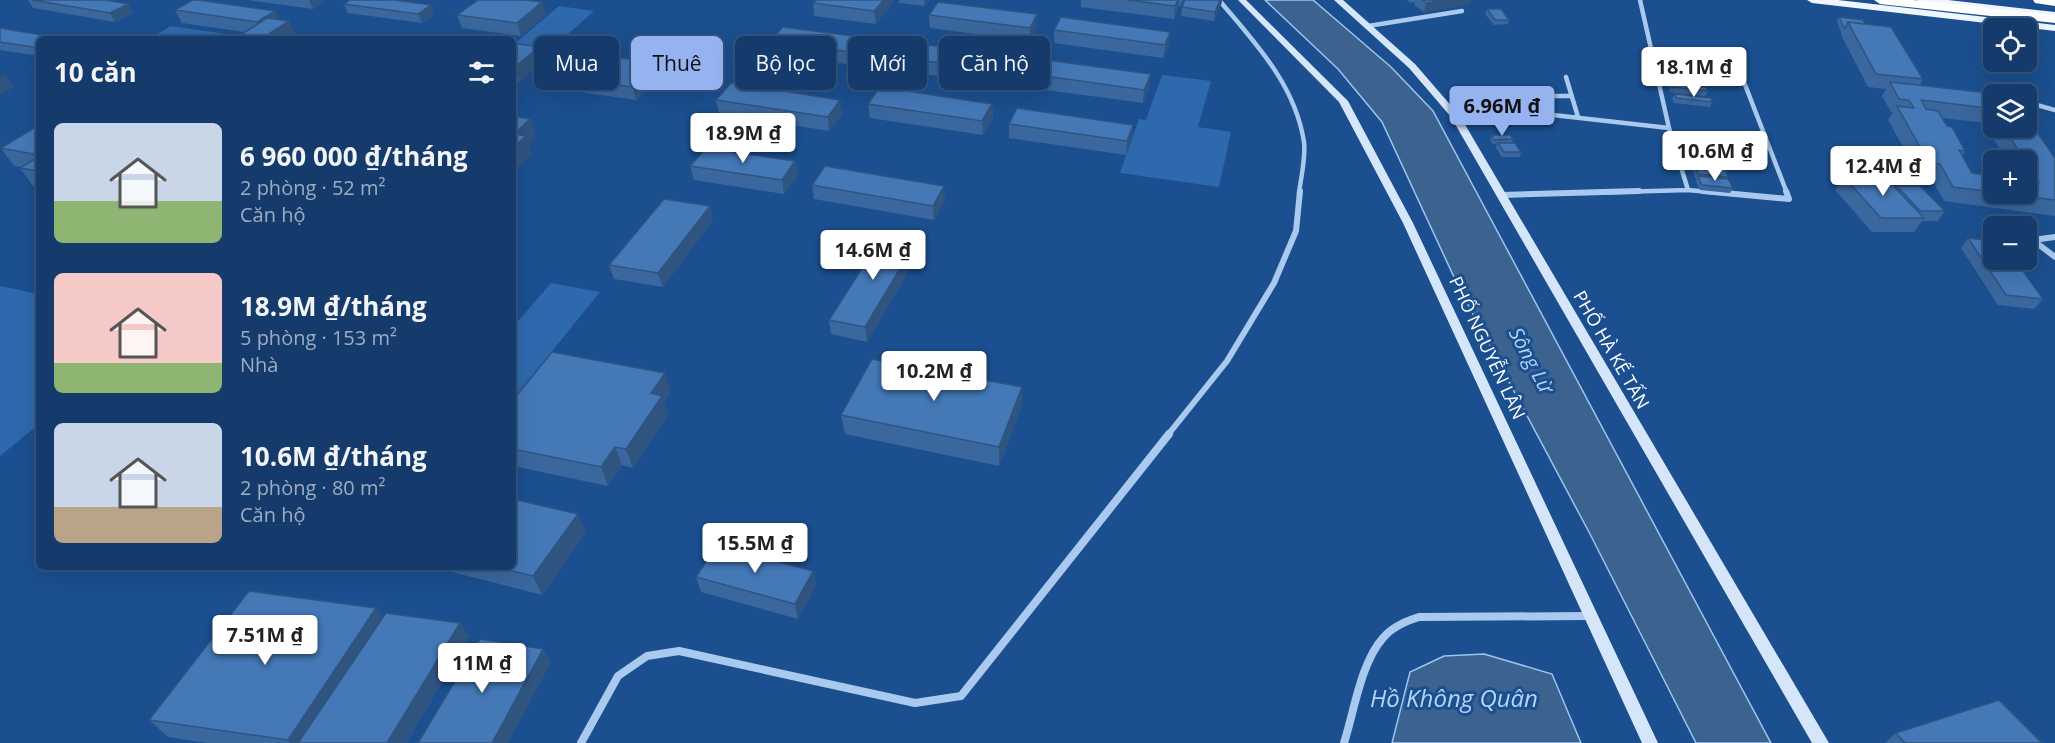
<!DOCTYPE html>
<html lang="vi">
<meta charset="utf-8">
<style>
:root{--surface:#143b6b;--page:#1d4271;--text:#f1f3f6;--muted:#9dadc1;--line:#33557e;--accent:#95b2f1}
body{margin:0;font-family:"Open Sans",sans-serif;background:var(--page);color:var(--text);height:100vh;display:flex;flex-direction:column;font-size:22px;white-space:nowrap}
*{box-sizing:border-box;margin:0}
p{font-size:20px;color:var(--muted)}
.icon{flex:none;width:33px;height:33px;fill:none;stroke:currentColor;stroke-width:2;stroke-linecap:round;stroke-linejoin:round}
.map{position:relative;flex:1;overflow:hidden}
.panel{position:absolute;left:36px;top:36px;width:480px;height:534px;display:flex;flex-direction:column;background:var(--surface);border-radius:9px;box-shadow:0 6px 24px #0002,0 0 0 2px var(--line)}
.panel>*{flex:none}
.banner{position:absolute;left:534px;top:36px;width:570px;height:54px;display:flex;gap:12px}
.fabs{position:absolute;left:1983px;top:18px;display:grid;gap:12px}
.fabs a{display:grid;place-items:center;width:54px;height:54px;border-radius:9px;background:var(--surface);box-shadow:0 6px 24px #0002,0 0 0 2px var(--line);font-size:30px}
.price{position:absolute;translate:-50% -51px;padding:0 14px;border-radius:6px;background:#fff;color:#222;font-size:20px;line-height:39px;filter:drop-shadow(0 2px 3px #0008)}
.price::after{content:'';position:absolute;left:50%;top:36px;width:18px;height:14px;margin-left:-9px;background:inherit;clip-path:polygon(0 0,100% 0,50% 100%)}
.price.selected{background:var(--accent);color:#111}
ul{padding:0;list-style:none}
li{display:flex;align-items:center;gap:18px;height:150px;padding:0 18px}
li span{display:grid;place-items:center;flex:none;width:168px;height:120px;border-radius:9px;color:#555}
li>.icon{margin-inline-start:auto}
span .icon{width:72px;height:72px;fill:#fffc;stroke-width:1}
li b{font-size:26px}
h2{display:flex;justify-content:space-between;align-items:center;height:72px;padding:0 18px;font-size:26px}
.chip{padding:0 21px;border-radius:9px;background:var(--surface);box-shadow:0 6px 24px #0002,0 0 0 2px var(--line);font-size:21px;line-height:54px}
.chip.selected{background:var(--accent);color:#111}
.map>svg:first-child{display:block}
.green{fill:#2e69ad}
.water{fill:#3c6290;stroke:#9cc4f0;stroke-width:1.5}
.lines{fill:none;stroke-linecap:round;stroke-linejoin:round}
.street-far2{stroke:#a9c9ee;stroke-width:4.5}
.street-far1{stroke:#a9c9ee;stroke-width:6}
.street{stroke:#a9c9ee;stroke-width:8}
.secondary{fill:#d6e6fa;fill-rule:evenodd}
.primary{fill:#f0f6ff;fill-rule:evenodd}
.highway{fill:#fff;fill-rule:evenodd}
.wall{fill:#3a679d;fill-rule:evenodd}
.shaded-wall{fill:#305480}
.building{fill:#4478b7;stroke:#305480;stroke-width:1.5}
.labels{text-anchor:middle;stroke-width:6;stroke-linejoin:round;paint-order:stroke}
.street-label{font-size:18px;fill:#fff;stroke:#1b4f8f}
.water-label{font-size:20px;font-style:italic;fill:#b5d3f5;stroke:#1b4f8f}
.near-water-label{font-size:24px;font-style:italic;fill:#b5d3f5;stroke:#1b4f8f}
</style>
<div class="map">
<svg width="2055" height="743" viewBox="0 0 2055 743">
<rect width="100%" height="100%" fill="#1b4f8f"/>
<path class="green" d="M 559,6 L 594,11 L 550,50 L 513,45 Z
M 171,26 L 253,38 L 149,39 Z
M 1162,75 L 1211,81 L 1198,127 L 1231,132 L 1219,187 L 1120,173 L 1139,119 L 1146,120 Z
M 551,283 L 600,292 L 513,399 L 513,327 Z
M 0,286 L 39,294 L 39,424 L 0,456 Z"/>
<path class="water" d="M 1265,0 L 1313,0 L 1391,67 L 1433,111 L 1771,743 L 1696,743 L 1590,534 L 1460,290 L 1382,122 L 1338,69 Z
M 1484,654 L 1552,674 L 1581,743 L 1392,743 L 1410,672 L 1444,656 Z"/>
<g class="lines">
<path class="street-far2" d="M 1219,0 C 1255,43 1295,84 1304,142 C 1306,157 1301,177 1299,193
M 1640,0 L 1669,128 L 1688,190
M 1368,26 L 1462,11
M 1653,53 L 1737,64 L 1787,193
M 1566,77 L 1578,117
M 1509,96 L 1571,96
M 2026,102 L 2055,110
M 1455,116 L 1553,115 L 1669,128
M 1583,193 L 1688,190 L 1720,193"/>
<path class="street-far1" d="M 1703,191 L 1789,199 L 1786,191
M 1502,195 L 1639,191
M 2033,240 L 2055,257
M 2033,240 L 2055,237
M 1167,436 L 1227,361 L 1274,283 L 1296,231 L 1300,191"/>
<path class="street" d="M 581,743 L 618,676 L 647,656 L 679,651 L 915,703 L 961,696 L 1169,434
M 1344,743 C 1354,712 1361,662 1383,638 C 1392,627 1406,621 1419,617 L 1589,616"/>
<path class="secondary" d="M 1238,0 L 1246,0 L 1348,101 L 1413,223 L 1658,743 L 1642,743 L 1403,223 L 1339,102 Z
M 1334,0 L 1343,0 L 1415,64 L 1460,116 L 1829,743 L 1812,743 L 1451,117 L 1409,68 Z"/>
<path class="primary" d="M 1807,0 L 1838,0 L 2055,25 L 2055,31 L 1812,3 Z
M 1916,0 L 1948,0 L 2055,12 L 2055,18 L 1921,3 Z"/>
<path class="highway" d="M 1874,0 L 1913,0 L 2055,15 L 2055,23 L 1880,4 Z
M 2033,0 L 2055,0 L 2055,6 L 2035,3 Z"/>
</g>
<path class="wall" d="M 28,0 L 106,0 L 128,4 L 133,13 L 115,22 L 33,8 Z
M 247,0 L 326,0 L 313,9 Z
M 816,0 L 893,0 L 893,2 L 876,24 L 814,16 L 813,3 Z
M 899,0 L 930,0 L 924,6 L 899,3 Z
M 1081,0 L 1183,0 L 1180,6 L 1179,6 L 1174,19 L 1081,7 Z
M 1185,0 L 1222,0 L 1221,5 L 1214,21 L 1181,16 L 1182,7 Z
M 1407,0 L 1471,0 L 1470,4 L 1424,12 L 1414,5 L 1415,2 L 1410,3 Z
M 344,4 L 435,14 L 422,23 L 348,13 Z
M 1487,9 L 1509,20 L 1508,24 L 1494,25 L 1485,14 Z
M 175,10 L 289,21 L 295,34 L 244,32 L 182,23 Z
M 457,15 L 546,15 L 521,36 L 462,28 Z
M 929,15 L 1037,27 L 1030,41 L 930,28 Z
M 1839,17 L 1865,24 L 1923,79 L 1919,86 L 1994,94 L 1994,128 L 2026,128 L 2026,106 L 2031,112 L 2027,119 L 2055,158 L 2055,216 L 1944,201 L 1931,178 L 1920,177 L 1888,120 L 1893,112 L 1891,112 L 1882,96 L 1886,89 L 1868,87 L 1841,35 L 1842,33 L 1841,33 L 1837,21 ZM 1942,118 L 1987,123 L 1985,126 L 2007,160 L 2026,160 L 2026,194 L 1994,194 L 1994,176 L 1972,173 L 1962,156 L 1965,151 L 1947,126 Z
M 0,28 L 60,38 L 60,39 L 39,39 L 39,56 L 0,50 Z
M 1054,30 L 1170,32 L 1169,45 L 1163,58 L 1054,43 Z
M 770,41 L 886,54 L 875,68 L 772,54 Z
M 513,43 L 539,47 L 544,60 L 520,81 L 513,80 Z
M 897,57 L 1013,57 L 1013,70 L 1005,86 L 898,70 Z
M 656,63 L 659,77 L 636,100 L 552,88 L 547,74 Z
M 1031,74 L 1149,87 L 1143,103 L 1031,88 Z
M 1671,84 L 1708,91 L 1705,96 L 1670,92 L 1669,88 Z
M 1675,94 L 1712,102 L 1710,107 L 1674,103 L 1672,99 Z
M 716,100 L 840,100 L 842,114 L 829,131 L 719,113 Z
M 868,104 L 992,104 L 993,117 L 983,135 L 870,118 Z
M 1009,124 L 1133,125 L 1132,139 L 1126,155 L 1009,138 Z
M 39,125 L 39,187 L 33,186 L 20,168 L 20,167 L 14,166 L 1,148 Z
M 1492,135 L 1513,139 L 1512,143 L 1521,152 L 1520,157 L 1502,157 L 1496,148 L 1497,144 L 1493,144 L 1490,140 Z
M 1692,155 L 1725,167 L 1724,168 L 1728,177 L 1727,179 L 1733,188 L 1730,193 L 1700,190 L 1696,181 L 1697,179 L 1696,179 L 1692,170 L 1693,168 L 1692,168 L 1690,160 Z
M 795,161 L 798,175 L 784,194 L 694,180 L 690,166 Z
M 1843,176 L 1895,188 L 1897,186 L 1945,211 L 1938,221 L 1922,221 L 1914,232 L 1872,232 L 1835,190 Z
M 812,185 L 945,200 L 934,220 L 814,199 Z
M 713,220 L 663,287 L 614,279 L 609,265 Z
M 1968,238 L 2043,299 L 2034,309 L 1998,305 L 1961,248 Z
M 917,240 L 918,254 L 867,342 L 831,334 L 829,320 Z
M 671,392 L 664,402 L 668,415 L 633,468 L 622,465 L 608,486 L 513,466 L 513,400 Z
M 1022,406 L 999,466 L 845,434 L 841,415 Z
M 586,532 L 542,595 L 432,567 L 513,567 Z
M 813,571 L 816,585 L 798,619 L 701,592 L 696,577 Z
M 382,617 L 460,623 L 469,637 L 406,743 L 207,743 L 168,737 L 149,720 Z
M 1896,733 L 2042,743 L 1885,743 Z"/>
<path class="shaded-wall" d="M 309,0 L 326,0 L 313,9 Z
M 884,0 L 893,0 L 893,2 L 876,24 L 874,11 Z
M 924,0 L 930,0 L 924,6 Z
M 1178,0 L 1179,0 L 1178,8 L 1174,19 L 1175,6 Z
M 1220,0 L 1222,0 L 1221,5 L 1214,21 L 1215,12 Z
M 1445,0 L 1471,0 L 1470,4 L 1424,12 L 1426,3 Z
M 542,2 L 546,15 L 521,36 L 517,23 Z
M 128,4 L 133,13 L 115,22 L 110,13 Z
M 431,5 L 435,14 L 422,23 L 418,14 Z
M 275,11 L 281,24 L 263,35 L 257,22 Z
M 1037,14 L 1037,27 L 1030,41 L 1030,28 Z
M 289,21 L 295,34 L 287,39 L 261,39 Z
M 1170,32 L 1169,45 L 1163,58 L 1165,45 Z
M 884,40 L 886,54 L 875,68 L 874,55 Z
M 539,47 L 544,60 L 520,81 L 515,67 Z
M 1013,57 L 1013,70 L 1005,86 L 1005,72 Z
M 656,63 L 659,77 L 636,100 L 632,87 Z
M 5,74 L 14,87 L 0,95 L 0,77 Z
M 1151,74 L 1149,87 L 1143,103 L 1144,90 Z
M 840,100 L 842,114 L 829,131 L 828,117 Z
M 992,104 L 993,117 L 983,135 L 982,121 Z
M 530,119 L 536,137 L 529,144 L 532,154 L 513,172 L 514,134 Z
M 1133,125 L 1132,139 L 1126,155 L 1127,141 Z
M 795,161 L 798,175 L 784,194 L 782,180 Z
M 944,186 L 945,200 L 934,220 L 933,206 Z
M 710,206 L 713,220 L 663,287 L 658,273 Z
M 917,240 L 918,254 L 867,342 L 865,327 Z
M 665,373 L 671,392 L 664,402 L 668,415 L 633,468 L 626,449 L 651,393 Z
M 1022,387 L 1022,406 L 999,466 L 999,447 Z
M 615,447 L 622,465 L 608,486 L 601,467 Z
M 578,514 L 586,532 L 542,595 L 533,576 Z
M 813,571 L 816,585 L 798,619 L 795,604 Z
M 376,608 L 389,626 L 313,743 L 290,743 L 288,740 Z
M 460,623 L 469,637 L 406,743 L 387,743 Z
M 543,649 L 551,663 L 508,743 L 492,743 Z"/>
<path class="building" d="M 32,0 L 106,0 L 128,4 L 110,13 Z
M 193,0 L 198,0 L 275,11 L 257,22 L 175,10 Z
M 350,0 L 395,0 L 431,5 L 418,14 L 344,4 Z
M 478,0 L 525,0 L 542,2 L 517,23 L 457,15 Z
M 816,0 L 884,0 L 874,11 L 813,3 Z
M 1128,0 L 1178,0 L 1175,6 Z
M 1185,0 L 1220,0 L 1215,12 L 1182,7 Z
M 1422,0 L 1445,0 L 1426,3 Z
M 938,2 L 1037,14 L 1030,28 L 929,15 Z
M 1487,9 L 1501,9 L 1509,20 L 1495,20 Z
M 1061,17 L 1170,32 L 1165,45 L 1054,30 Z
M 1839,17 L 1863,20 L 1865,24 L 1848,22 L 1845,28 L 1844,28 Z
M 267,18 L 289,21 L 261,39 L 234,39 Z
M 1848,22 L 1891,27 L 1923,79 L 1876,74 Z
M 783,27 L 884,40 L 874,55 L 770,41 Z
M 0,28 L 60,38 L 58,39 L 39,39 L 39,48 L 0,42 Z
M 456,35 L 484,39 L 450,39 Z
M 907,42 L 1013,57 L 1005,72 L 897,57 Z
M 513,43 L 539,47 L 515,67 L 513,67 Z
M 573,51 L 656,63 L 632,87 L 547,74 Z
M 1039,59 L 1151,74 L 1144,90 L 1031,74 Z
M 1890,82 L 1998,94 L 1994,94 L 1994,109 L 1921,100 L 1926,109 L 1938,111 L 1947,126 L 1952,127 L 1965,151 L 1959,150 L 1972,173 L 1994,176 L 1994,192 L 1953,187 L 1940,164 L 1929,163 L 1897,106 L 1914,108 L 1909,100 L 1899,99 Z
M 731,83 L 840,100 L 828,117 L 716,100 Z
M 1671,84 L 1706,87 L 1708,91 L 1672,87 Z
M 880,87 L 992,104 L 982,121 L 868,104 Z
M 1675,94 L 1711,98 L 1712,102 L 1676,98 Z
M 2026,106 L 2031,112 L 2026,112 Z
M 1017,108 L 1133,125 L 1127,141 L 1009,124 Z
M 513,116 L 530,119 L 514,134 L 526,136 L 513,148 Z
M 2027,118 L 2055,158 L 2055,200 L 2004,194 L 2026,194 L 2026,180 L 2039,182 L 2004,128 L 2026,128 Z
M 39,125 L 39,155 L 1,148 Z
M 1492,135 L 1510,135 L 1513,139 L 1494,140 Z
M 1498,143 L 1515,143 L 1521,152 L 1504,152 Z
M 706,148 L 795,161 L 782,180 L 690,166 Z
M 1692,155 L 1722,159 L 1725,167 L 1695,163 Z
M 39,156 L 39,171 L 20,168 Z
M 1695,165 L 1725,169 L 1728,177 L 1698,174 Z
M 825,166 L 944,186 L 933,206 L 812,185 Z
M 1698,176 L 1728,179 L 1733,188 L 1702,185 Z
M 1843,176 L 1884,176 L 1924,218 L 1881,218 Z
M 1897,186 L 1920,186 L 1945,211 L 1920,211 Z
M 664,199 L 710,206 L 658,273 L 609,265 Z
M 884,234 L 917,240 L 865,327 L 829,320 Z
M 1968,238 L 1994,241 L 1994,260 L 2015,260 L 2043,299 L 2006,295 Z
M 552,352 L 665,373 L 651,393 L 662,396 L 626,449 L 615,447 L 601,467 L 513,449 L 513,400 Z
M 872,359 L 1022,387 L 999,447 L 841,415 Z
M 513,499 L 578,514 L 533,576 L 496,567 L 513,567 Z
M 717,545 L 813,571 L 795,604 L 696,577 Z
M 249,591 L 376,608 L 288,740 L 149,720 Z
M 386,613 L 460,623 L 387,743 L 298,743 Z
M 480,639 L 543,649 L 492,743 L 418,743 Z
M 1999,700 L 2042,743 L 1905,743 L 1896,733 Z"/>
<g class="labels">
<g class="street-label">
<text transform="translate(1487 348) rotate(65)" y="6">PHỐ NGUYỄN LÂN</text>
<text transform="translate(1611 350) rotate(60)" y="6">PHỐ HÀ KẾ TẤN</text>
</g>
<g class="water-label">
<text transform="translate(1531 360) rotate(62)" y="7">Sông Lừ</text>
</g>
<g class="near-water-label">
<text x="1454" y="707">Hồ Không Quân</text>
</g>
</g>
</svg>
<div class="fabs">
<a><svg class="icon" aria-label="locate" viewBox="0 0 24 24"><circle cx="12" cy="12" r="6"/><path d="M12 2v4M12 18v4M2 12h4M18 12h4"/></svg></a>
<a><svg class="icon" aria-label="layers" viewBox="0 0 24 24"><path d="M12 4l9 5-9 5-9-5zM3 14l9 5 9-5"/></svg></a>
<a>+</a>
<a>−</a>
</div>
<b class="price" style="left:1694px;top:98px">18.1M ₫</b>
<b class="price selected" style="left:1502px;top:137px">6.96M ₫</b>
<b class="price" style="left:743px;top:164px">18.9M ₫</b>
<b class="price" style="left:1715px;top:182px">10.6M ₫</b>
<b class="price" style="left:1883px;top:197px">12.4M ₫</b>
<b class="price" style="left:873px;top:281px">14.6M ₫</b>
<b class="price" style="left:934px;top:402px">10.2M ₫</b>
<b class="price" style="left:755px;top:574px">15.5M ₫</b>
<b class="price" style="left:265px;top:666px">7.51M ₫</b>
<b class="price" style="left:482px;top:694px">11M ₫</b>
<div class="banner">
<a class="chip">Mua</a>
<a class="chip selected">Thuê</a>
<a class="chip">Bộ lọc</a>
<a class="chip">Mới</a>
<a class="chip">Căn hộ</a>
</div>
<section class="panel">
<h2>10 căn<svg class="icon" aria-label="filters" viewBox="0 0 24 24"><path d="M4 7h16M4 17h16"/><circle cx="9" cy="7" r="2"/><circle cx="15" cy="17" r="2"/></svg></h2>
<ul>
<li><span style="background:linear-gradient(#c9d6e8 65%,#8fb573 0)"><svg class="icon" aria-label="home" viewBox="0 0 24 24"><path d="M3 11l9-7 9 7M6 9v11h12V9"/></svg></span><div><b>6 960 000 ₫/tháng</b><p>2 phòng · 52 m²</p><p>Căn hộ</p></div></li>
<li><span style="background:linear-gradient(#f6c9c9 75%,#8fb573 0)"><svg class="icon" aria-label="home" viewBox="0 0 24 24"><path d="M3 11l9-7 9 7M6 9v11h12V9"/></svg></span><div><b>18.9M ₫/tháng</b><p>5 phòng · 153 m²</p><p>Nhà</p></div></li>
<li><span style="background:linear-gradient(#c9d6e8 70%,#b9a48a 0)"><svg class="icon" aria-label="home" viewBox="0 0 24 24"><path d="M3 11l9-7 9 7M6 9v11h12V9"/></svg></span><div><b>10.6M ₫/tháng</b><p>2 phòng · 80 m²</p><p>Căn hộ</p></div></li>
</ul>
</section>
</div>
